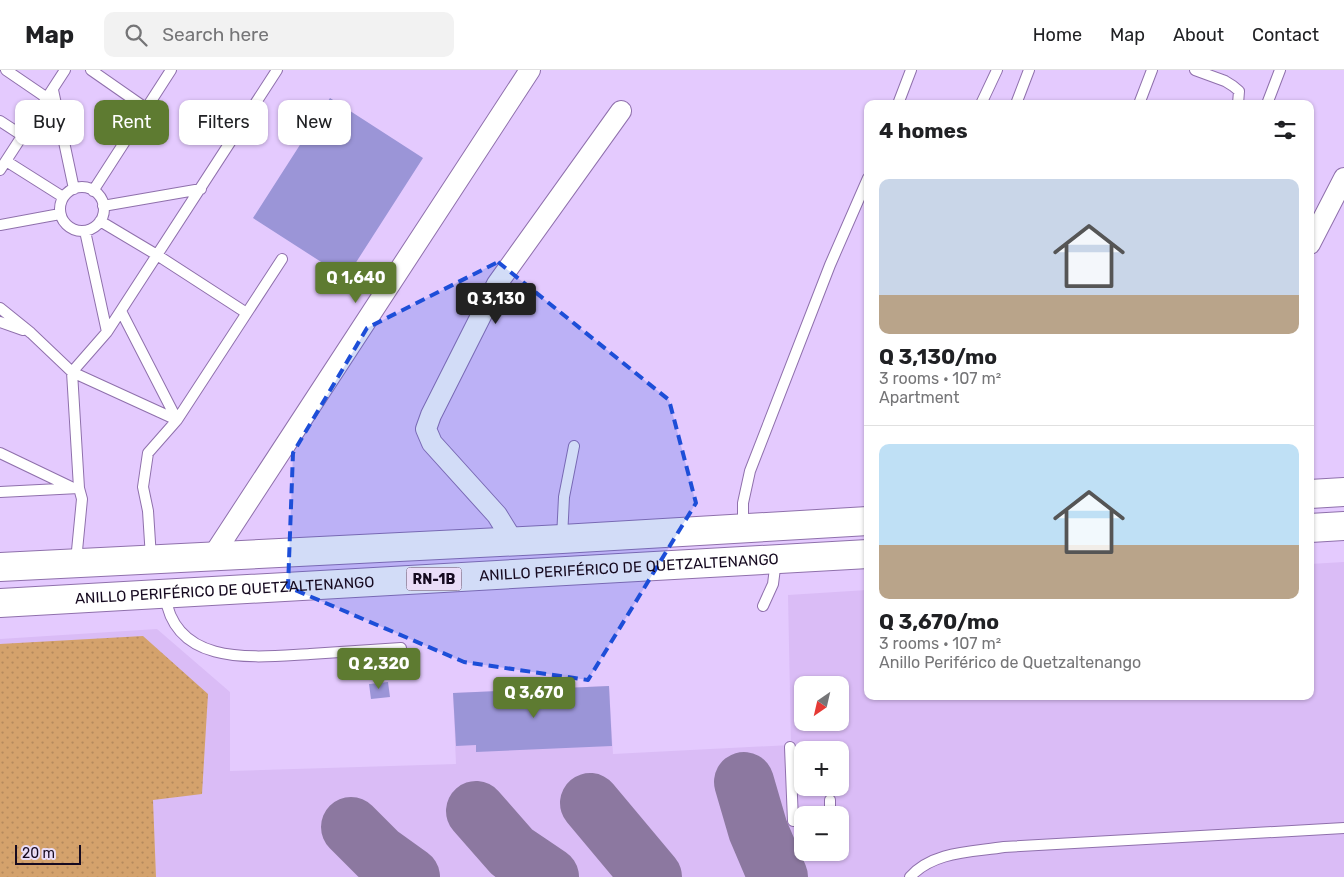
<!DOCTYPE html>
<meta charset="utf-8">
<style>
:root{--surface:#fff;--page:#f2f2f2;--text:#202124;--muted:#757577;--line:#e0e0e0;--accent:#5e7b31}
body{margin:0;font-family:Rubik,sans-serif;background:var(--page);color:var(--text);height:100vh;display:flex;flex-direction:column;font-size:19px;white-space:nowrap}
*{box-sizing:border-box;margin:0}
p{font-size:16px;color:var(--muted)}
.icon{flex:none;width:28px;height:28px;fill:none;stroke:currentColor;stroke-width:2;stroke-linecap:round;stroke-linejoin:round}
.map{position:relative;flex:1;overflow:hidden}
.sheet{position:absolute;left:864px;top:30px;width:450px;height:600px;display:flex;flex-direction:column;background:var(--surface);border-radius:10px;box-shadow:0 1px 4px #0004}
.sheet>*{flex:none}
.hud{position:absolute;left:15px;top:30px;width:475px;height:45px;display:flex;gap:10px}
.needle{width:32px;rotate:214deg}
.fabs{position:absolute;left:794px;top:606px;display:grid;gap:10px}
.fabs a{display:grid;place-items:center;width:55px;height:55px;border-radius:10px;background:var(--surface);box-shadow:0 1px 4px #0004;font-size:25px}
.scale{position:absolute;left:15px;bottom:12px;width:66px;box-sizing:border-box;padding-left:5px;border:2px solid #160a20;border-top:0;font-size:14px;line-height:18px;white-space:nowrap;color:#160a20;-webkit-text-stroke:4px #eaddf8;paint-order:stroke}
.price{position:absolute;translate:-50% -42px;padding:0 11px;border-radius:5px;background:var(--accent);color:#fff;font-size:16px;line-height:32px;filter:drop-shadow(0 1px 2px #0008)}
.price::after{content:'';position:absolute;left:50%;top:30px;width:15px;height:11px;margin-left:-8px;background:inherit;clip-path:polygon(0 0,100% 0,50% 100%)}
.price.current{background:#222;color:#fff}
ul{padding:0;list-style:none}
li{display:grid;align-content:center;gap:10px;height:265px;padding:0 15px}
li+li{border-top:1px solid var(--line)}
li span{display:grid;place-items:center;height:155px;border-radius:10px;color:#555}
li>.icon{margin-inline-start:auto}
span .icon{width:90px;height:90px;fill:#fffc;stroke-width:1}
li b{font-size:21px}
h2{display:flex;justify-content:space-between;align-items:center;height:60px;padding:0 15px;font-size:21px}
.tag{padding:0 18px;border-radius:10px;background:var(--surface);box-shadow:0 1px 4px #0004;font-size:18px;line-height:45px}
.tag.current{background:var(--accent);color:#fff}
header{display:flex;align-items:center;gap:30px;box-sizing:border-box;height:70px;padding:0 25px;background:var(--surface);border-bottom:1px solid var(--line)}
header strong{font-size:24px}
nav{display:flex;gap:28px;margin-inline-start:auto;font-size:18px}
.search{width:350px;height:45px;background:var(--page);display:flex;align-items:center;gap:12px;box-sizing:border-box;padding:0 18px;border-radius:10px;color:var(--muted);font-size:19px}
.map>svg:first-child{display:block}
.built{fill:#dabcf6;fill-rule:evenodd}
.grass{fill:url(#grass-dots)}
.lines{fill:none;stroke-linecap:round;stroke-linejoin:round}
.taxiway{stroke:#8c78a0;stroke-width:60}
.building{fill:#9b95d7}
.lane-casing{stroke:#8f70ac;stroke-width:12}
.street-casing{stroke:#8f70ac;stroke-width:22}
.highway-casing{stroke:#8f70ac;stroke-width:30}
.lane{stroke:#fff;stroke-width:10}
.street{stroke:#fff;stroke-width:20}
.highway{stroke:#fff;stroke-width:28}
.marked{fill:#1d4ed8;fill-opacity:0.2;stroke:#1d4ed8;stroke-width:4;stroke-dasharray:10 6;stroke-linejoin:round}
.labels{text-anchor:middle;stroke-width:4;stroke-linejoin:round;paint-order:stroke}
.shield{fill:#eaddf8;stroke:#564961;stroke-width:1}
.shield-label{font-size:14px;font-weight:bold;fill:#160a20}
.street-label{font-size:15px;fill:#160a20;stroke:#eaddf8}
</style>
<header>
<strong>Map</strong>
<div class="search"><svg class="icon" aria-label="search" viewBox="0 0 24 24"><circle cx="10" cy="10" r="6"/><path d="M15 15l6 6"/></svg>Search here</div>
<nav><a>Home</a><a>Map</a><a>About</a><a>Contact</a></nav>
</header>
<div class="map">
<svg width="1344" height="807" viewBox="0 0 1344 807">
<defs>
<pattern id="grass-dots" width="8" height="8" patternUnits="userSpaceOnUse" patternTransform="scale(1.25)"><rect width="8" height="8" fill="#d4a26c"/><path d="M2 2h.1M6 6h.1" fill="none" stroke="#b58a5d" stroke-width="1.8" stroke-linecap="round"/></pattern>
</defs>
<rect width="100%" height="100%" fill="#e4cafe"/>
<path class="built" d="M 1344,492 L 1344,807 L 0,807 L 0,569 L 157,559 L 230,622 L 230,701 L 456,694 L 453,623 L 609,616 L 613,684 L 791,675 L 788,525 L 867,520 L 868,626 L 1310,626 L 1310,494 ZM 802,615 L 840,615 L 840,652 L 802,652 ZM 802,680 L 840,680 L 840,718 L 802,718 ZM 802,745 L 840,745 L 840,782 L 802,782 Z"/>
<path class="grass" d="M 143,566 L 208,624 L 202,724 L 153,730 L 156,807 L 0,807 L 0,574 Z"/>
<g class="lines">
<path class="taxiway" d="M 744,712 L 758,760 L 778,807
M 590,733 L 652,807
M 476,741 L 512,782 L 549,807
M 351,757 L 378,784 L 410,807"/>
</g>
<path class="building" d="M 330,28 L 423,88 L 346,208 L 253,148 Z
M 388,612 L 390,627 L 371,629 L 369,614 Z
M 609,616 L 612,676 L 476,682 L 476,675 L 456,676 L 453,623 Z"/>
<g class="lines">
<g class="lane-casing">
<path id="lane" d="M 6,0 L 47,28
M 91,0 L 147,39
M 1195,0 L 1225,11 L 1233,16 L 1239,21 L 1238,34
M 53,20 L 74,119
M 898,34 L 911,0
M 981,34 L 997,0
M 1016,34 L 1029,0
M 1139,34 L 1152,0
M 1267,34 L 1280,0
M 0,51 L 23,66
M 6,91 L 63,127
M 0,100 L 65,0
M60 139a22 22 0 1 1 44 0a22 22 0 1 1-44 0Z
M 93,121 L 171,0
M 103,136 L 201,119
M 100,151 L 157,185 L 245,242
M 0,155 L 60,144
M 85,161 L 107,262
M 0,238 L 31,263 L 72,302 L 177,350
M 121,241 L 177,350
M 0,252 L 23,260
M 0,383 L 71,417
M 0,422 L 79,418
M 743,457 L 743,433 L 750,401 L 830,195 L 868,108
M 562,468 L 564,427 L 574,376
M 151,488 L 148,441 L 143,417 L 148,383 L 177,350 L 282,189
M 76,491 L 82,429 L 79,418 L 72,302 L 107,262 L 277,0
M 165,525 C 175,598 256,587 310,584 C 340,582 371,580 401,578
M 763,536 L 773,514 L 776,490
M 790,677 L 793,751 L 802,751
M 830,730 L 830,745
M 910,807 C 933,781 973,782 1004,777 L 1344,758"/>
</g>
<g class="street-casing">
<path id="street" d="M 1310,174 L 1344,108
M 513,471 L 497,445 L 432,373 L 426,359 L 431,345 L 497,214 L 621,41
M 212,487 L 530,0"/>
</g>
<g class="highway-casing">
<g id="highway">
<path d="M 1310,424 L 1344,422"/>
<path d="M 1310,458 L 1344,456"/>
<path d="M 0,497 L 562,469 L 868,451"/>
<path id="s1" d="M 0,533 L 868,484"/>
</g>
</g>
<use href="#lane" class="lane"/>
<use href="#street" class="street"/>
<use href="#highway" class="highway"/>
</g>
<path class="marked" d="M 498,192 L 669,330 L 696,433 L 588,610 L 464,592 L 288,517 L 293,383 L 367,258 Z"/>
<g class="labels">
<rect class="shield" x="406.5" y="497.5" width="55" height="23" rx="4"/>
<g class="shield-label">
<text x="434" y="514">RN-1B</text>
</g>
<g class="street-label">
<text dy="5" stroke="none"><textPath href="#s1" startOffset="630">ANILLO PERIFÉRICO DE QUETZALTENANGO</textPath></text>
<text dy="5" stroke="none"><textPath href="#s1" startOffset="225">ANILLO PERIFÉRICO DE QUETZALTENANGO</textPath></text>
</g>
</g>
</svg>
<div class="fabs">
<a><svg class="needle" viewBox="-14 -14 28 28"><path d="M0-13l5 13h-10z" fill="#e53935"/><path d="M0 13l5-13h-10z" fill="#757577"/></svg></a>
<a>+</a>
<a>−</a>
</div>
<div class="scale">20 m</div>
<b class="price" style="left:356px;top:234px">Q 1,640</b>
<b class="price current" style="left:496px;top:255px">Q 3,130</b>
<b class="price" style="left:379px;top:620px">Q 2,320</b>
<b class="price" style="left:534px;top:649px">Q 3,670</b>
<div class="hud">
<a class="tag">Buy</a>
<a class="tag current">Rent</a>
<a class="tag">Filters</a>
<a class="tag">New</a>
</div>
<section class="sheet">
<h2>4 homes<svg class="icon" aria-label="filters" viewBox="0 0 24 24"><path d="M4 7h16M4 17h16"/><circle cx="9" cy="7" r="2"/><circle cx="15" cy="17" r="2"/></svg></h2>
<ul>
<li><span style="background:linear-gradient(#c9d6e8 75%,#b9a48a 0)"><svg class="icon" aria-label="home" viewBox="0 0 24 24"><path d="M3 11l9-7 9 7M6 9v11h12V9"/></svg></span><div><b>Q 3,130/mo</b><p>3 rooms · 107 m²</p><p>Apartment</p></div></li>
<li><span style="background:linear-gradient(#bfe0f5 65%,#b9a48a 0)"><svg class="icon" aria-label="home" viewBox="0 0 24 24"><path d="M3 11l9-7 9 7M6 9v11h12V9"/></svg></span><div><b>Q 3,670/mo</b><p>3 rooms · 107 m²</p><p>Anillo Periférico de Quetzaltenango</p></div></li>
</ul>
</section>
</div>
